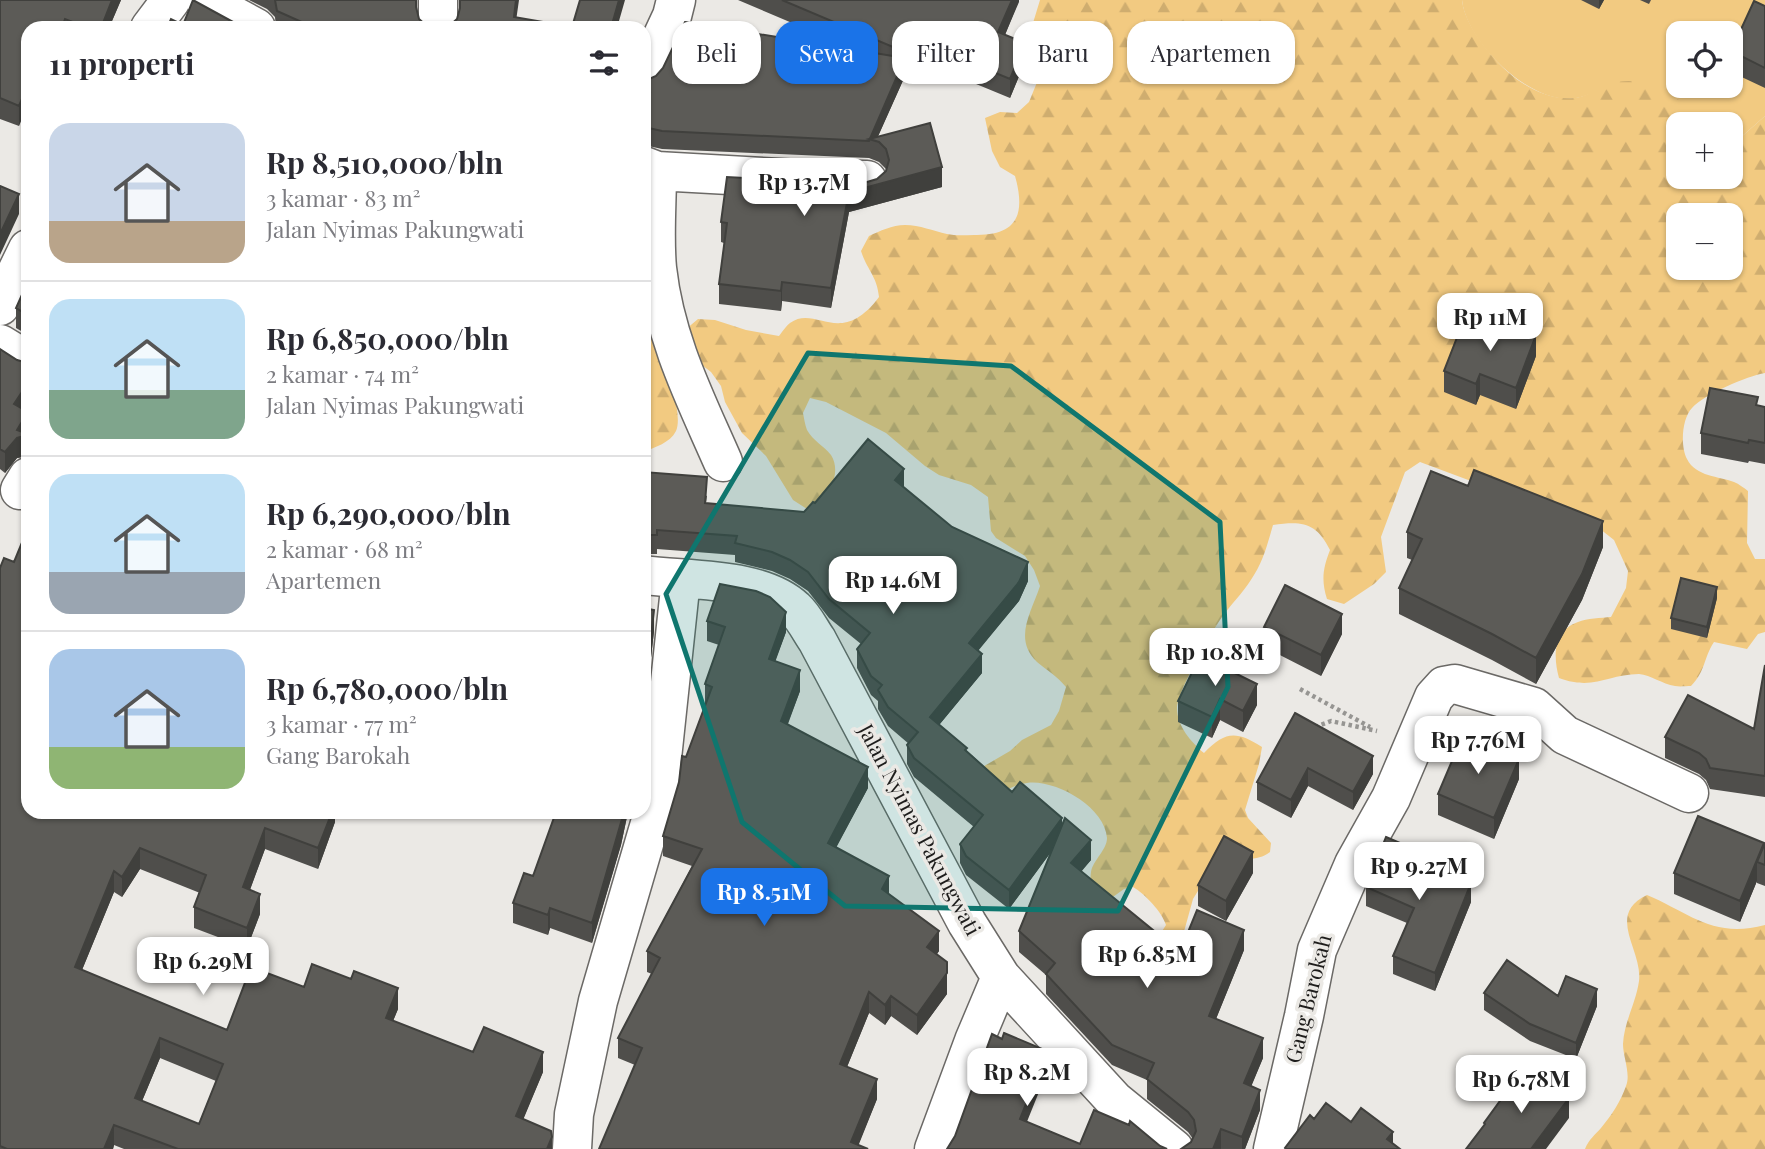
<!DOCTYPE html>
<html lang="id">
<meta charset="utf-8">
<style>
:root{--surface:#fff;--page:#f7f7f7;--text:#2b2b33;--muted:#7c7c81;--line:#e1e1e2;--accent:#1a73e8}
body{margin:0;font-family:"Playfair Display",serif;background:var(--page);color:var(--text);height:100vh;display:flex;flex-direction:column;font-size:26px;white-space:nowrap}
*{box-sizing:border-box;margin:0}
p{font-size:23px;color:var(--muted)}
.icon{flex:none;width:38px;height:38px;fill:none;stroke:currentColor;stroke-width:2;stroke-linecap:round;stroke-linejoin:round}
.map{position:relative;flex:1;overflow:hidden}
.sheet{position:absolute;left:21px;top:21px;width:630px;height:798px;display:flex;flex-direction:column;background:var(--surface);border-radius:21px;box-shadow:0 2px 5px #0004}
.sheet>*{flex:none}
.banner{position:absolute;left:672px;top:21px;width:665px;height:63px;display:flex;gap:14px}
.controls{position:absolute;left:1666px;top:21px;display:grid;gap:14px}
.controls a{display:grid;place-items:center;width:77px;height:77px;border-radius:14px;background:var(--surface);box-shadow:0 2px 5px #0004;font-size:35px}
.price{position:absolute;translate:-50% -60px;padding:0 16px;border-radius:14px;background:#fff;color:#222;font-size:23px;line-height:46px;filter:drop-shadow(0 2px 4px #0008)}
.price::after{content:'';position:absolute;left:50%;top:42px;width:21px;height:16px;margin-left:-10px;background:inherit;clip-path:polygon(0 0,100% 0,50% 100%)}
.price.current{background:var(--accent);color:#fff}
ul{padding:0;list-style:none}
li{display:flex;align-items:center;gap:21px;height:175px;padding:0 28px}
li+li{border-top:2px solid var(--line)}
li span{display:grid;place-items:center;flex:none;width:196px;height:140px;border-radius:21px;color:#555}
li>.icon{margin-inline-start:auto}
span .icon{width:84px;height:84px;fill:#fffc;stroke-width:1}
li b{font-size:30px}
h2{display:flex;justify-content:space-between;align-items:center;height:84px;padding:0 28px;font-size:30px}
.pill{padding:0 24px;border-radius:21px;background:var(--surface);box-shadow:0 2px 5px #0004;font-size:24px;line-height:63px}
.pill.current{background:var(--accent);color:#fff}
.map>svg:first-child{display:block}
.green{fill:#f2ca81;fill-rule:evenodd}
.forest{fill:url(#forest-firs);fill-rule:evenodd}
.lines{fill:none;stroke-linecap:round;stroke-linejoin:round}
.street-casing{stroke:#6b6966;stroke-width:41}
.path{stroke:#969592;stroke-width:4.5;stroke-dasharray:3.5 3.5;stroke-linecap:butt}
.street{stroke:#fff;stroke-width:38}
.wall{fill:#4f4e4b;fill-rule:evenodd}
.shaded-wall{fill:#40403d}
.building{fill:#5c5b57;stroke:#40403d;stroke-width:2;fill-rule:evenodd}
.marked{fill:#0f766e;fill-opacity:0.2;stroke:#0f766e;stroke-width:5;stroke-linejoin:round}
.labels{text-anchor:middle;stroke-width:7;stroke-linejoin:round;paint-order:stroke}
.street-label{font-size:21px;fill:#1e1d1c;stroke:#ebe9e5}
</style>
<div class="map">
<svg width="1765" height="1149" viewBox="0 0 1765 1149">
<defs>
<pattern id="forest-firs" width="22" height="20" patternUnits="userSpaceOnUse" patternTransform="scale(1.75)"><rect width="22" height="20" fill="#f2ca81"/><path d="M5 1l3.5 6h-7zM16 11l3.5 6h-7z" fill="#cfad6f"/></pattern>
</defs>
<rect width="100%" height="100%" fill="#ebe9e5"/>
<path class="green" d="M 1462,0 L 1765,0 L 1765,116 L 1731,146 L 1731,124 L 1699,124 L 1697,119 C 1680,106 1665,88 1644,84 C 1612,76 1603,93 1576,98 C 1531,106 1466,42 1462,0 ZM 1678,33 L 1731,33 L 1731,86 L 1678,86 Z"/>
<path class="forest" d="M 1040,0 L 1462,0 C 1464,20 1480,41 1492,56 C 1512,79 1542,101 1574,98 C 1587,97 1597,88 1609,84 C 1644,73 1682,94 1699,124 L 1678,124 L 1678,177 L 1731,177 L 1731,146 L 1765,116 L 1765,373 C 1747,376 1705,394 1692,408 C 1682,418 1680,446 1687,459 C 1696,477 1719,476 1734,482 C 1739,484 1744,488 1748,491 L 1747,543 L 1755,559 L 1765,559 L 1765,632 L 1758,634 L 1747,649 L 1714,642 C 1703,659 1706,670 1691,686 C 1686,686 1680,687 1675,686 C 1662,684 1651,675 1639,674 C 1608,674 1594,691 1559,678 C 1553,656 1553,631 1578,622 C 1587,618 1601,618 1611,617 L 1626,588 L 1628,571 L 1614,540 L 1600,529 L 1420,462 L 1405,472 L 1381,537 L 1386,572 L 1374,584 L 1344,604 L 1327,599 C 1321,580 1323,568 1330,550 C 1316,522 1302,521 1273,525 C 1268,542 1264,559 1254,575 C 1246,589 1235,600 1225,613 C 1213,628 1178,691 1177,708 C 1177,726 1191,742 1204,753 C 1225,732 1235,730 1262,747 L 1259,764 L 1245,810 L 1248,818 L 1271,843 L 1270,852 C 1256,863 1237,858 1220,855 L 1193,899 L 1177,957 L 1157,939 L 1166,925 C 1162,912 1145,894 1133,887 L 1124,889 L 1110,899 L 1091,889 C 1091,884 1090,877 1091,872 C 1093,860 1107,850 1107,838 C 1105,807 1055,779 1027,783 C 1010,785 992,799 978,807 L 974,772 L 1010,751 L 1022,740 L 1051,725 L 1059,711 L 1066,687 C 1057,676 1048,671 1037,662 C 1013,639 1031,613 1040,586 L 1034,570 L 1025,556 L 996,538 L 991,531 L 988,497 L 971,485 L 939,475 L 925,466 L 886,433 L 826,402 L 810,398 L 803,413 C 804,418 805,425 807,430 C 813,441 824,446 831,455 C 841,471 831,489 823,504 L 807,509 L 793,500 L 766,456 L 742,433 L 725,402 L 721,386 L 711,372 L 698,362 L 685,330 L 698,319 L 715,320 L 746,330 L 779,336 C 782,332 786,326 790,323 C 816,304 840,349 879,297 C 877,276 867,270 861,251 L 869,236 C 880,231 892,225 905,225 C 920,225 933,231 947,234 C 956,236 965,235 974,235 C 1017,236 1026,215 1015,176 L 1000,167 L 992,151 L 985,118 L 1000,112 L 1017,113 L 1029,102 L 1042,70 L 1045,54 L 1033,23 ZM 1678,215 L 1731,215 L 1731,268 L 1678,268 Z
M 644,308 C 653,332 686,408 676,431 C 670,443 655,447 644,452 Z
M 1647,895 C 1690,913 1713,939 1765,925 L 1765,1149 L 1585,1149 C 1589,1139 1595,1135 1601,1128 C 1611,1116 1621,1101 1626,1086 C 1631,1074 1623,1057 1623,1044 C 1624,1022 1636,1003 1639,981 C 1643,950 1605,915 1647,895 Z"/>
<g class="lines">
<g class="street-casing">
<path id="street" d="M 205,0 L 256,28
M 438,0 L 438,28
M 150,28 L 171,0
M 644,76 L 672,16 L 676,0
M 644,166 L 657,171 C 657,203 654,237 657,268 C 665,340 695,398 723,462
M 657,171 L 799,179 L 867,180
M 0,306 L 28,249
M 0,344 L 28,361
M 20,490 L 28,477
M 644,575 C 690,581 761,577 795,609 C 804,617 810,630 817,640 L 967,923 L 1001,977 L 1115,1101 L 1174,1149
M 572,1149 L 574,1114 L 598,1001 L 658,796 L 681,579
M 934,1149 L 974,1041 L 1001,977
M 1273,1149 L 1304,1016 L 1317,950 L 1354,864 L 1391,798 L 1434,697 L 1444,686 L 1455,684 L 1534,707 L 1565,735 L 1689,793"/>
</g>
<path class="path" d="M 1300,689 L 1370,727
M 1315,727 L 1331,721 L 1377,731"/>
<use href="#street" class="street"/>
</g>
<path class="wall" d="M 0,0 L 121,0 L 109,28 L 28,28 L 19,126 L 0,119 Z
M 249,0 L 416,0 L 416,7 L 419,19 L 428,27 L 434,28 L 276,28 L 275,17 L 267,9 Z
M 738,0 L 1019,0 L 1005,35 L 1025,62 L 1010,98 L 913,58 L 907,72 L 905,71 L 905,76 L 878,136 L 942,187 L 849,212 L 831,308 L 782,301 L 781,311 L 719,304 L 719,284 L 724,243 L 721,242 L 721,222 L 799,181 L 867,182 L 877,179 L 886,171 L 886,169 L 879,162 L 869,158 L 662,149 L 644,145 L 644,127 L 647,110 L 644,109 L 644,79 L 856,50 Z
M 1581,0 L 1604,0 L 1599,9 Z
M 1640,0 L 1651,0 L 1649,4 Z
M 1765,6 L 1765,88 L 1731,72 L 1731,50 Z
M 28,290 L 28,335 L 16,328 L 16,308 Z
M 0,349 L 17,360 L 28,363 L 28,403 L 24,410 L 28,412 L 28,456 L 17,458 L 5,473 L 0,469 Z
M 1536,356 L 1516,409 L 1480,395 L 1476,405 L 1444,392 L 1444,371 Z
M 1758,405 L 1765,407 L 1765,464 L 1749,461 L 1748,463 L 1701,454 L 1701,433 Z
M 644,472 L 707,496 L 706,503 L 804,512 L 815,503 L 904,488 L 952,527 L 1028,581 L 1019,601 L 978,650 L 982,673 L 939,725 L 1012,792 L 1062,824 L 1091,860 L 1081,871 L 1180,952 L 1244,950 L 1216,1019 L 1263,1058 L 1251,1086 L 1260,1110 L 1245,1149 L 1181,1149 L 1191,1142 L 1193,1139 L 1188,1132 L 1147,1099 L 1147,1080 L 1112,1065 L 1046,994 L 1046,975 L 1019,952 L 1019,931 L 1051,852 L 1009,909 L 966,875 L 960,863 L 960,844 L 974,827 L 914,777 L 907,764 L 907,745 L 909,744 L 888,726 L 878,709 L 878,701 L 871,695 L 857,668 L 857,649 L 861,644 L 829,618 L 808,591 L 790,579 L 772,571 L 735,562 L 735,555 L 657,549 L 657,554 L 644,554 Z
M 1468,486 L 1603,547 L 1582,600 L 1536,684 L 1492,660 L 1399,614 L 1399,588 L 1412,560 L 1407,558 L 1407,532 Z
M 0,568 L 28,812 L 335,812 L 335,822 L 318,869 L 265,849 L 250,890 L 260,914 L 247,948 L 194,928 L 194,907 L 200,893 L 140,869 L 122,897 L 114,892 L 82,970 L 227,1030 L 304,987 L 398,1009 L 393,1021 L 473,1052 L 543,1072 L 523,1119 L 552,1149 L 124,1149 L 114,1145 L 113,1149 L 0,1149 ZM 160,1058 L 216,1081 L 199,1124 L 142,1101 Z
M 1717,598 L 1707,638 L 1671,629 L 1671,618 Z
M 644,608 L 654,631 L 649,675 L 644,674 Z
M 707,621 L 786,632 L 775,661 L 800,691 L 788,724 L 868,788 L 836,847 L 889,894 L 939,951 L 937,954 L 947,994 L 917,1035 L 891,1016 L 885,1025 L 869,1013 L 847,1067 L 877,1099 L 858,1145 L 635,1065 L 618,1058 L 618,1038 L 652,974 L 647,972 L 647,951 L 692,866 L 663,856 L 663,836 L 686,757 L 705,705 L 705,684 L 719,645 L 707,641 Z
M 1264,627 L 1342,634 L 1321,676 L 1264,647 Z
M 1200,656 L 1257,705 L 1243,732 L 1220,720 L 1212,738 L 1178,722 L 1178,701 Z
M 1765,665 L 1765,797 L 1710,789 L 1706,780 L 1699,774 L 1665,758 L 1665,737 L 1754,729 Z
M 1295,713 L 1373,774 L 1353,810 L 1308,786 L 1291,818 L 1257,800 L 1257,782 Z
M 1519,779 L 1494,839 L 1438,815 L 1438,794 Z
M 542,812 L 628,812 L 621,845 L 592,943 L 550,928 L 548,935 L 513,923 L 513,903 L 533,876 L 554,817 Z
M 1765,843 L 1765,886 L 1757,883 L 1757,881 L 1740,922 L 1674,894 L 1674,873 Z
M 1421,863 L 1471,902 L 1435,991 L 1393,974 L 1393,956 L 1407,923 L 1366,906 L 1366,887 Z
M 1253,873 L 1226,921 L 1198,906 L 1198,885 Z
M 1484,993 L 1558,996 L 1597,1006 L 1576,1059 L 1530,1041 L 1484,1010 Z"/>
<path class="shaded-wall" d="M 112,0 L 121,0 L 109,28 L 101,28 Z
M 516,0 L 519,0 L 515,28 L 514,17 Z
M 619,0 L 625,0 L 617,28 L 611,28 Z
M 1012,0 L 1019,0 L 1019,2 L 998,51 L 998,32 Z
M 1599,0 L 1604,0 L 1599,9 Z
M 913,39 L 913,58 L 907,72 L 907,53 Z
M 1025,43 L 1025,62 L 1010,98 L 1010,79 Z
M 905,58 L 905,76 L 876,141 L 869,139 Z
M 28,85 L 28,105 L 19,126 L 19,106 Z
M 942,167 L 942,187 L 849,212 L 831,308 L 831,288 L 849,192 Z
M 19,194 L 19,214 L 0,255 L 0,234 Z
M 782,282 L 782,301 L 781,311 L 781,291 Z
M 1536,335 L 1536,356 L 1516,409 L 1516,388 Z
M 1480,374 L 1480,395 L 1476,405 L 1476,384 Z
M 28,383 L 28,403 L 14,424 L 14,404 Z
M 28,413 L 28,433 L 26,436 L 28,435 L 28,456 L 17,458 L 5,473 L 5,452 L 17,430 Z
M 904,469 L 904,488 L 895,480 Z
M 1603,521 L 1603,547 L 1582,600 L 1536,684 L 1536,658 Z
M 1028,562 L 1028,581 L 1019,601 L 969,662 L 969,643 Z
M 1717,587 L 1717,598 L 1707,638 L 1707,627 Z
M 654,610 L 654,631 L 649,675 L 649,654 Z
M 786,612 L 786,632 L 769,679 L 769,659 Z
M 1342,614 L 1342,634 L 1321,676 L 1321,655 Z
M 982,654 L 982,673 L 930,736 L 930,717 Z
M 800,670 L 800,691 L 781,741 L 781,721 Z
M 1257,684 L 1257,705 L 1243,732 L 1243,711 Z
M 1220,699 L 1220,720 L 1212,738 L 1212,717 Z
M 1373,756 L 1373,774 L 1353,810 L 1353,792 Z
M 1519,759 L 1519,779 L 1494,839 L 1494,818 Z
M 868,767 L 868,788 L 828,863 L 828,843 Z
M 1308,768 L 1308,786 L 1291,818 L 1291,800 Z
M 332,812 L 335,812 L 335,822 L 318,869 L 318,848 Z
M 624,812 L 628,812 L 621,845 L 592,943 L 592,923 Z
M 1062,818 L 1062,837 L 1009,909 L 1009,890 Z
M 265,828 L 265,849 L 243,908 L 243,887 Z
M 1091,840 L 1091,860 L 1071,884 L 1071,863 Z
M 1764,843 L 1757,862 L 1757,881 L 1740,922 L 1740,901 Z
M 140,848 L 140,869 L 122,897 L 122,877 Z
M 1253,852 L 1253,873 L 1226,921 L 1226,901 Z
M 114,871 L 114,892 L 75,987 L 75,967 Z
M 889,876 L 889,896 L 882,889 Z
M 1471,883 L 1471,902 L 1435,991 L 1435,973 Z
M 260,894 L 260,914 L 247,948 L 247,928 Z
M 550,908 L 550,928 L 548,935 L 548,915 Z
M 1244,930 L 1244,950 L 1209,1036 L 1209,1016 Z
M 939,931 L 939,951 L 927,967 L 927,947 Z
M 947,973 L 947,994 L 917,1035 L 917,1015 Z
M 398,988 L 398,1009 L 386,1038 L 386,1018 Z
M 1597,989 L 1597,1006 L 1576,1059 L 1576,1043 Z
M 869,992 L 869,1013 L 840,1084 L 840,1064 Z
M 891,996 L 891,1016 L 885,1025 L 885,1005 Z
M 160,1038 L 160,1058 L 135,1118 L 135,1098 Z
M 1263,1038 L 1263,1058 L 1244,1104 L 1244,1083 Z
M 1047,1051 L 1047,1072 L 1020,1139 L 1020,1119 Z
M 543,1052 L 543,1072 L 516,1137 L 516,1116 Z
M 877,1079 L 877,1099 L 857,1149 L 851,1142 Z
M 1260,1090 L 1260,1110 L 1245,1149 L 1242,1149 L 1242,1137 Z
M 1569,1098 L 1569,1118 L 1546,1149 L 1531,1149 Z
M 114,1125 L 114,1145 L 113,1149 L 104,1149 Z
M 1221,1129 L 1221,1149 L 1213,1149 Z
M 1393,1132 L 1393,1149 L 1387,1139 Z
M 552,1137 L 552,1149 L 547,1149 Z"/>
<path class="building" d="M 0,0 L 112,0 L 101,28 L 88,28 L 65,19 L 62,28 L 28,28 L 28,85 L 19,106 L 0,98 Z
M 193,0 L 244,28 L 167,28 L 171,19 L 183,25 Z
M 275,0 L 416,0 L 416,7 L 419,19 L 428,27 L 434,28 L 315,28 L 277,11 Z
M 460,0 L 516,0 L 514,17 L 572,27 L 580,0 L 619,0 L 611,28 L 443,28 L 448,27 L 457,19 L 460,8 Z
M 782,0 L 1012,0 L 998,32 L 1025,43 L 1010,79 L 913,39 L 907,53 Z
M 1754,1 L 1765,6 L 1765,68 L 1731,51 Z
M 685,22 L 905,58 L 869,141 L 662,131 L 644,127 L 650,93 L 644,91 L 644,79 L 647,80 L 656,76 L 663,68 Z
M 930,123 L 942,167 L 849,192 L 831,288 L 782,282 L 781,291 L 719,284 L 727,223 L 721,222 L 727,177 L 799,181 L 867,182 L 877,179 L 886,171 L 889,160 L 886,149 L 879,142 L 869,139 Z
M 0,186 L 19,194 L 0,234 Z
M 25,288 L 28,290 L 28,315 L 16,308 Z
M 1465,317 L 1505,333 L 1508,324 L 1536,335 L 1516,388 L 1480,374 L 1476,384 L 1444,371 Z
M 0,349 L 17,360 L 28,363 L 28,383 L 14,404 L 28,412 L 17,430 L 28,434 L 28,435 L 17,438 L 5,452 L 0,449 Z
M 1710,388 L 1758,397 L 1756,405 L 1765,407 L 1765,443 L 1749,440 L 1748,443 L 1701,433 Z
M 868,439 L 904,469 L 895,480 L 952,527 L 1028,562 L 1019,582 L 969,643 L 982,654 L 930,717 L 967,748 L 965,750 L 1012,792 L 1020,782 L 1062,818 L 1009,890 L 966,856 L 960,844 L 983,815 L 914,758 L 907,745 L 918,732 L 888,707 L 878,690 L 882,685 L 871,676 L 857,649 L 870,633 L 829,599 L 808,572 L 790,560 L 772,552 L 735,543 L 737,536 L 657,530 L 657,535 L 644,535 L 644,472 L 707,477 L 705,503 L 804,512 L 813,502 L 815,503 Z
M 1474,470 L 1603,521 L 1582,574 L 1536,658 L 1492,634 L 1399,588 L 1422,539 L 1407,532 L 1431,471 L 1468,486 Z
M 28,528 L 28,812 L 332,812 L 318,848 L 265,828 L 243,887 L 260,894 L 247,928 L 194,907 L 206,875 L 140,848 L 122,877 L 114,871 L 75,967 L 227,1030 L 251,967 L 304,987 L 312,964 L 351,979 L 354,971 L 398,988 L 386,1018 L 473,1052 L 484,1027 L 543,1052 L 516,1116 L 551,1131 L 552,1137 L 547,1149 L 178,1149 L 114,1125 L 104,1149 L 7,1149 L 0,1146 L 0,568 L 4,558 L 14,562 ZM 160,1038 L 223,1064 L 199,1124 L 135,1098 Z
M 1681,578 L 1717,587 L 1707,627 L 1671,618 Z
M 720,584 L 756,591 L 770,597 L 786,612 L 769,659 L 800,670 L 781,721 L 868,767 L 828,843 L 889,876 L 882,889 L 939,931 L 927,947 L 947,962 L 947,973 L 917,1015 L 891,996 L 885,1005 L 869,992 L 840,1064 L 877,1079 L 851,1142 L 868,1149 L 599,1149 L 642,1048 L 618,1038 L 660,958 L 647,951 L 702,849 L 663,836 L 679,782 L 682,756 L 686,757 L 712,687 L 705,684 L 725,627 L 707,621 Z
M 1285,585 L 1342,614 L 1321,655 L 1264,627 Z
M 644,608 L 654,610 L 649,654 L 644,653 Z
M 1200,656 L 1257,684 L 1243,711 L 1220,699 L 1212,717 L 1178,701 Z
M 1765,665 L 1765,776 L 1710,768 L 1706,759 L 1699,753 L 1665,737 L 1688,695 L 1754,729 Z
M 1295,713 L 1373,756 L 1353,792 L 1308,768 L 1291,800 L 1257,782 Z
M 1463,735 L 1519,759 L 1494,818 L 1438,794 Z
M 556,812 L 624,812 L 592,923 L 550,908 L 548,915 L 513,903 L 524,873 L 533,876 Z
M 1698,816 L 1764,843 L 1740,901 L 1674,873 Z
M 1065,818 L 1091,840 L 1071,863 L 1180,952 L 1197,910 L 1244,930 L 1209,1016 L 1263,1038 L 1244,1083 L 1260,1090 L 1242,1137 L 1221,1129 L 1213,1149 L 1181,1149 L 1191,1142 L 1196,1131 L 1194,1120 L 1188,1112 L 1147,1079 L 1154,1063 L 1112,1045 L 1046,974 L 1055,963 L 1019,931 Z
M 1224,836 L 1253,852 L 1226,901 L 1198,885 Z
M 1386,837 L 1421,852 L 1417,861 L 1471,883 L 1435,973 L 1393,956 L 1414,908 L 1366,887 Z
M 1765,843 L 1765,865 L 1757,862 Z
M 1507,960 L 1558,996 L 1566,976 L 1597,989 L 1576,1043 L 1530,1024 L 1484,993 Z
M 1004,1033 L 1047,1051 L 1020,1119 L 1080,1144 L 1094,1110 L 1129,1125 L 1130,1121 L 1160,1146 L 1167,1149 L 947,1149 L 955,1136 L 992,1034 L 1002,1039 Z
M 1521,1072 L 1533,1072 L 1569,1098 L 1531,1149 L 1466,1149 L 1485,1124 L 1484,1123 Z
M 1326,1103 L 1351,1122 L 1361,1108 L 1393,1132 L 1387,1139 L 1400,1149 L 1286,1149 L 1285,1148 L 1310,1115 L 1314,1119 Z"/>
<path class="marked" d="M 808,353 L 1011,366 L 1220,522 L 1228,687 L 1118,911 L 845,906 L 742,822 L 666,594 Z"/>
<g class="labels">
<g class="street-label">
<text transform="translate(919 830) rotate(62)" y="7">Jalan Nyimas Pakungwati</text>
<text transform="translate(1309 999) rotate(-76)" y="7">Gang Barokah</text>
</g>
</g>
</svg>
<div class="controls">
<a><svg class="icon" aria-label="locate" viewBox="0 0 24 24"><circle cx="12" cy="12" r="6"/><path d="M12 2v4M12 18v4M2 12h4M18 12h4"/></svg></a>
<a>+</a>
<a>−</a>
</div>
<b class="price" style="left:804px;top:218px">Rp 13.7M</b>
<b class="price" style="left:1490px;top:353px">Rp 11M</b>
<b class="price" style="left:893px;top:616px">Rp 14.6M</b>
<b class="price" style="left:1215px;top:688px">Rp 10.8M</b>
<b class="price" style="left:1478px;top:776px">Rp 7.76M</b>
<b class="price" style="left:1419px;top:902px">Rp 9.27M</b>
<b class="price current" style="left:764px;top:928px">Rp 8.51M</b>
<b class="price" style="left:1147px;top:990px">Rp 6.85M</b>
<b class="price" style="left:203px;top:997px">Rp 6.29M</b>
<b class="price" style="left:1027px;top:1108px">Rp 8.2M</b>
<b class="price" style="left:1521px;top:1115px">Rp 6.78M</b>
<div class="banner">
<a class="pill">Beli</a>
<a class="pill current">Sewa</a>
<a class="pill">Filter</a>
<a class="pill">Baru</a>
<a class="pill">Apartemen</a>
</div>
<section class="sheet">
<h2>11 properti<svg class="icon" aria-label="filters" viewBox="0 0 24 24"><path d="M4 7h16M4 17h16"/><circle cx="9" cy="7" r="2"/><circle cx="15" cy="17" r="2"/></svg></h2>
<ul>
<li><span style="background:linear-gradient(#c9d6e8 70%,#b9a48a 0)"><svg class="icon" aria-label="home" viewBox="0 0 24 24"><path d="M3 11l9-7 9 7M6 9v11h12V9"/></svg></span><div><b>Rp 8,510,000/bln</b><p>3 kamar · 83 m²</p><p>Jalan Nyimas Pakungwati</p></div></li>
<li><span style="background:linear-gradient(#bfe0f5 65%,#7fa58c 0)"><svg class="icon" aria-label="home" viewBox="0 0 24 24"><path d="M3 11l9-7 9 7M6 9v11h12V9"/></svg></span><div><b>Rp 6,850,000/bln</b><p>2 kamar · 74 m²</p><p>Jalan Nyimas Pakungwati</p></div></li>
<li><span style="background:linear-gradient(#bfe0f5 70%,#9aa5b1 0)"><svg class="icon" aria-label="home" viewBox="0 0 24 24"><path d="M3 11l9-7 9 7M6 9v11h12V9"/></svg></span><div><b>Rp 6,290,000/bln</b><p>2 kamar · 68 m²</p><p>Apartemen</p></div></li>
<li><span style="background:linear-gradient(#a9c7e8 70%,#8fb573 0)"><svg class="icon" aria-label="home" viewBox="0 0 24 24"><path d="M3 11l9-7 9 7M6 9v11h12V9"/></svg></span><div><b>Rp 6,780,000/bln</b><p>3 kamar · 77 m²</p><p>Gang Barokah</p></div></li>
</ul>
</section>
</div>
